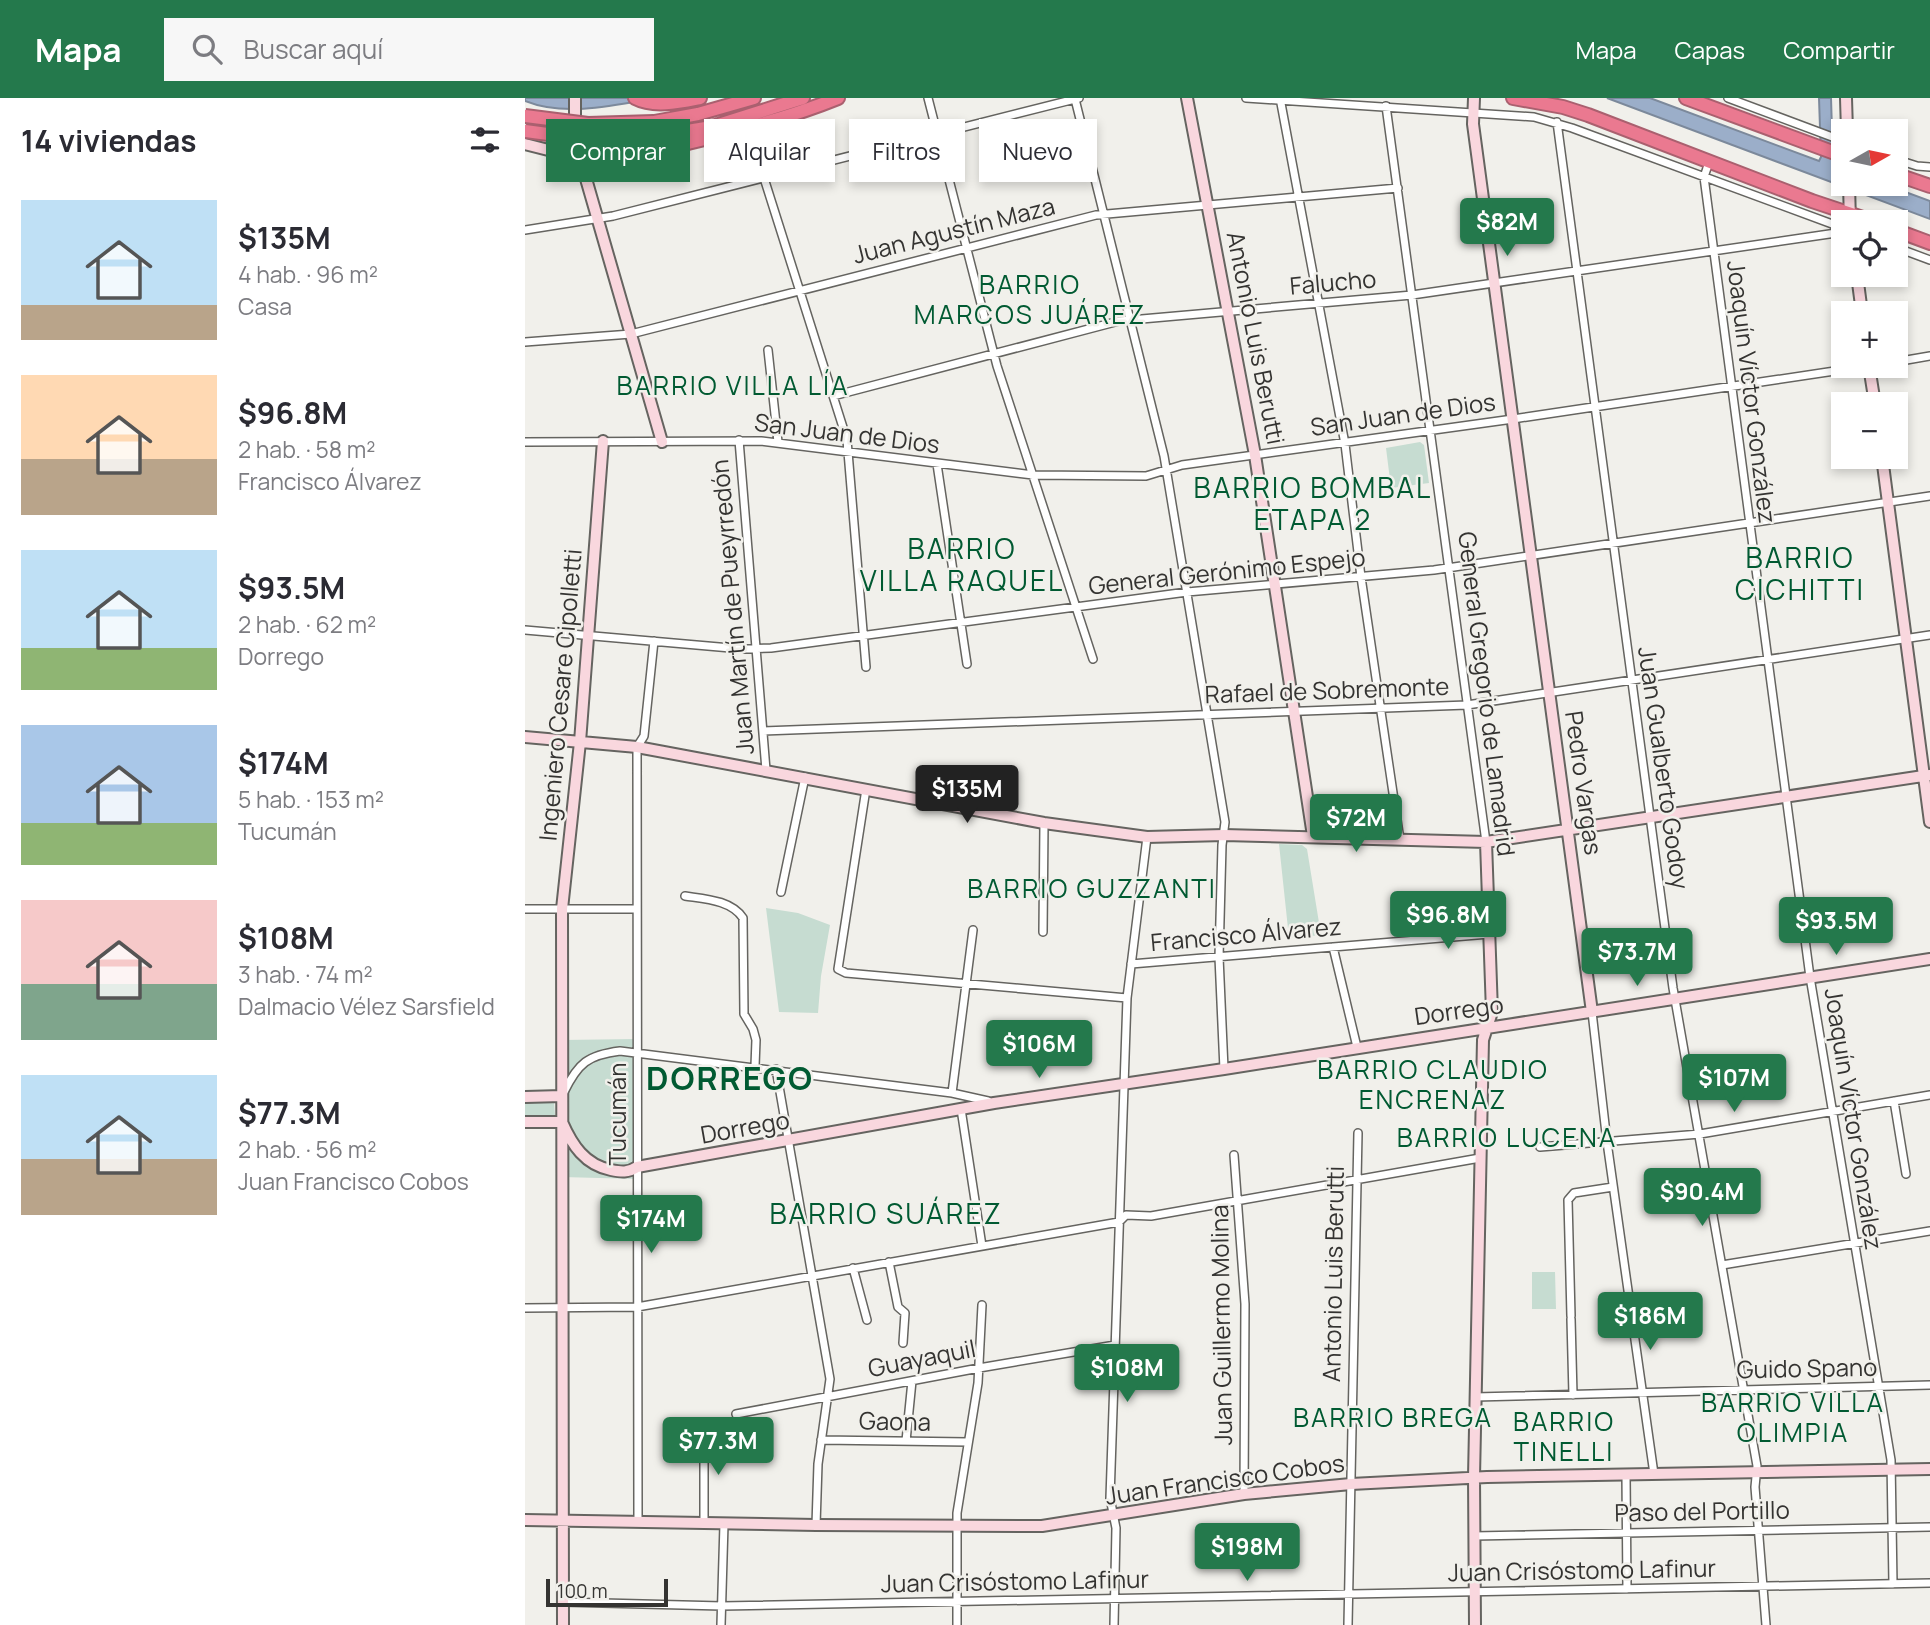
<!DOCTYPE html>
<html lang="es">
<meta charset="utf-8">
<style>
:root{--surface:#fff;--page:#f7f7f7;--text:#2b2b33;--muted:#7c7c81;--accent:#24794c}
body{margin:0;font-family:Manrope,sans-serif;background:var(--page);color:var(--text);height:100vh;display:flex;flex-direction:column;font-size:26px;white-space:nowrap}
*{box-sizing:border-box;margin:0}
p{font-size:23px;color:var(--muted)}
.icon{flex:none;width:38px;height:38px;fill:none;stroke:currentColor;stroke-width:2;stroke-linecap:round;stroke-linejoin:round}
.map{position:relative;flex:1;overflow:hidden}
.sheet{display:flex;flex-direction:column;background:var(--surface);width:525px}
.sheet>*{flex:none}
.guide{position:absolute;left:21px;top:21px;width:665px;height:63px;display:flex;gap:14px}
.needle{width:46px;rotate:81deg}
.fabs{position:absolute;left:1306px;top:21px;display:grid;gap:14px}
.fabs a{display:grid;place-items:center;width:77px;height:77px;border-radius:0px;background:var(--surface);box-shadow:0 4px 10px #0003;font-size:35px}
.scale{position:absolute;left:21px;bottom:18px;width:122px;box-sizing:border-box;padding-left:7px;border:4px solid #343331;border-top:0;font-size:19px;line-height:24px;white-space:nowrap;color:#343331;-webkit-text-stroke:5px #f1f0eb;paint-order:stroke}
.price{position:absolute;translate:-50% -60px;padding:0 16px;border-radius:7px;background:var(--accent);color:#fff;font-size:23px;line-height:46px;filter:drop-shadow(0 2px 4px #0008)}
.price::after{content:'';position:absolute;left:50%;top:42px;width:21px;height:16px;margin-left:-10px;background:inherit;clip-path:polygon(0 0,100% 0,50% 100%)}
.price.selected{background:#222;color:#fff}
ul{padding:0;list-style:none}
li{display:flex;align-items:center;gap:21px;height:175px;padding:0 21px}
li span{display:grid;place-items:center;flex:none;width:196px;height:140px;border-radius:0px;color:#555}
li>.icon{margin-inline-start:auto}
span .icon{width:84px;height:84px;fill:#fffc;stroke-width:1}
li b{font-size:30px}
h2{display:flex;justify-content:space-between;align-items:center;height:84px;padding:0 21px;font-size:30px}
.tag{padding:0 24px;border-radius:0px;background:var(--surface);box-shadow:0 4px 10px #0003;font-size:24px;line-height:63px}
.tag.selected{background:var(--accent);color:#fff}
header{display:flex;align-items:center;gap:42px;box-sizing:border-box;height:98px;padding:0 35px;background:var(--accent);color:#fff}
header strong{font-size:33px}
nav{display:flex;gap:38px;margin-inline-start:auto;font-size:24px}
.search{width:490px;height:63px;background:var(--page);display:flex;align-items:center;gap:18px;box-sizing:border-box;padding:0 24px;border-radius:0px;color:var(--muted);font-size:26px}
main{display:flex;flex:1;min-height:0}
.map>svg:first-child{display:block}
.green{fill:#c6dcd1}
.water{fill:#9baec9;stroke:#7c899b;stroke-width:2}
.pier{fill:#f1f0eb}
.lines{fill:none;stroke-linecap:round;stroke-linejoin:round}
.street-casing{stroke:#656460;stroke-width:10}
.secondary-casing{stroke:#656460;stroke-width:14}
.highway-casing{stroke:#aa606f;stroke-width:16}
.street{stroke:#fff;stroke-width:7}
.secondary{stroke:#f9d7de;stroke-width:10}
.highway{stroke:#ea7990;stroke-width:12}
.highway-bridge-casing{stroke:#aa606f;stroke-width:16;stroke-linecap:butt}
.highway-bridge{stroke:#ea7990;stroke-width:12}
.labels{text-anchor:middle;stroke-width:5;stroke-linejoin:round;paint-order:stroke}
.street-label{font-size:24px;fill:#343331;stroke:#f1f0eb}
.neighbourhood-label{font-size:26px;letter-spacing:2px;fill:#015a32;stroke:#f1f0eb}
.quarter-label{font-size:28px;letter-spacing:2px;fill:#015a32;stroke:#f1f0eb}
.district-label{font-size:32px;font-weight:bold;letter-spacing:2px;fill:#015a32;stroke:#f1f0eb}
</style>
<header>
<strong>Mapa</strong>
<div class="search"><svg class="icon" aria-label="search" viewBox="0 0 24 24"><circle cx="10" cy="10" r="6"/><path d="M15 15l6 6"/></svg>Buscar aquí</div>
<nav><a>Mapa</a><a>Capas</a><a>Compartir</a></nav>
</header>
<main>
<section class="sheet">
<h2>14 viviendas<svg class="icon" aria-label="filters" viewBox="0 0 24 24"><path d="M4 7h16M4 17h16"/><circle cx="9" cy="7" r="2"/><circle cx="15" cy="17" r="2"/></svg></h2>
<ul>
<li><span style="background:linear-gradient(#bfe0f5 75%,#b9a48a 0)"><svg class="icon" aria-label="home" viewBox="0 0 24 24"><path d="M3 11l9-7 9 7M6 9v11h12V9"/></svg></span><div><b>$135M</b><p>4 hab. · 96 m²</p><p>Casa</p></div></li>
<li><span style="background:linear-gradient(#ffd9b3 60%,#b9a48a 0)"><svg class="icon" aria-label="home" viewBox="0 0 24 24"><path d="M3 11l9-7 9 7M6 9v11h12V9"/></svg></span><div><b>$96.8M</b><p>2 hab. · 58 m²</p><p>Francisco Álvarez</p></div></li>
<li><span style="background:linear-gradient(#bfe0f5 70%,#8fb573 0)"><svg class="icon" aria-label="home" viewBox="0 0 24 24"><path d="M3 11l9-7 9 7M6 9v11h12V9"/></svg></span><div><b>$93.5M</b><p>2 hab. · 62 m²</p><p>Dorrego</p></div></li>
<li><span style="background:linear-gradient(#a9c7e8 70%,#8fb573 0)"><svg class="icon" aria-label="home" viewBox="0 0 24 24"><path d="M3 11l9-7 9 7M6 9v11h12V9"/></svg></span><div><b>$174M</b><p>5 hab. · 153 m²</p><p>Tucumán</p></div></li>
<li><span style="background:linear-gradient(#f6c9c9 60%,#7fa58c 0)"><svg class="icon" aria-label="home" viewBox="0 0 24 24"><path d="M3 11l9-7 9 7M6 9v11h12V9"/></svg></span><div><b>$108M</b><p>3 hab. · 74 m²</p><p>Dalmacio Vélez Sarsfield</p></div></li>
<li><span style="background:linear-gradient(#bfe0f5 60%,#b9a48a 0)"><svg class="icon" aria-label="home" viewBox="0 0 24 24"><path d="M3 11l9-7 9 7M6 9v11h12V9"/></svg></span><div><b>$77.3M</b><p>2 hab. · 56 m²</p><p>Juan Francisco Cobos</p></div></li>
</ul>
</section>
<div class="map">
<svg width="1405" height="1527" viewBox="0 0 1405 1527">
<rect width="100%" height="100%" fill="#f1f0eb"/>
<path class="green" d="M 895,344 L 899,347 L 904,385 L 866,390 L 861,350 Z
M 754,746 L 777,747 L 782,751 L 796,837 L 764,840 Z
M 241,810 L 273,815 L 305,827 L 296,878 L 293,915 L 254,914 Z
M 111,941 L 112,1081 L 37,1079 L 37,942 Z
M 0,1004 L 29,1004 L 30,1017 L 0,1019 Z
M 1007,1174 L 1030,1174 L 1031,1211 L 1007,1211 Z"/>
<path class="water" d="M 0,0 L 134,0 C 91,6 42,20 0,3 Z
M 1082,0 L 1125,0 L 1294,63 L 1296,59 L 1294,0 L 1306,0 L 1308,65 L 1318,69 L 1318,86 L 1359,86 L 1405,103 L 1405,121 Z"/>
<path class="pier" d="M 1311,66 L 1318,69 L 1318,86 L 1339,86 L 1339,97 L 1312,86 Z"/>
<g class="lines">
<g class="street-casing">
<path id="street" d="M 403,0 L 472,268 L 568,561
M 721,0 L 1009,19 L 1047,30 L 1318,130
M 755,0 L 820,346 L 836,479 L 875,742
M 1203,0 L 1318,43
M 550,1 L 639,358 L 700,724 L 697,747 L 694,859 L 699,971
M 861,8 L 961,744
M 1032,24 L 1148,890 L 1232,1368 L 1230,1389 L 1241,1527
M 226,39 L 322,342 L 341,569
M 1370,61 L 1392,68 L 1405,69
M 1184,64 L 1179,79 L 1285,879 L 1366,1362 L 1368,1486
M 0,132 L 88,118 L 554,0
M 1370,149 L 1405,162
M 0,244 L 106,236 L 571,117 L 873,90
M 243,252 L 253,344
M 1370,264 L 1405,258
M 308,298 L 594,223 L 887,197 L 1318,134
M 214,342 L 241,672
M 0,344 L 236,343 L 508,377 L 621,378 L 657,367 L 988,321 L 1343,268
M 412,366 L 442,566
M 0,532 L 217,551 L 246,550 L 662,494 L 909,472 L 1405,398
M 238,633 L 942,607 L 1405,537
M 341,691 L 313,871 L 321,875 L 602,900
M 256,794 L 280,679
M 160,798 C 180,801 206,802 218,820 L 219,916 L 228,931 L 231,942 L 230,968
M 0,811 L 111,811
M 518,834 L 519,725
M 808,849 L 832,949
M 606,866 L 964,836
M 1067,914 L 1082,1044 L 1129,1376
M 251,971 L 305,1281 L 293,1366 L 291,1427
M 39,994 C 53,965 63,957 95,953 L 427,995 L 463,1003
M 427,995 L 448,832
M 1369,1003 L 1381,1076
M 436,1011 L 457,1148
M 1015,1049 L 1175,1036 L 1405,997
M 709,1057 L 720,1206 L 719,1396
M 364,1164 L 373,1209 L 380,1215 L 378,1245
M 1197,1167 L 1405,1133
M 328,1170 L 342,1222
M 0,1210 L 112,1209 L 594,1124 L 601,1117 L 626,1118 L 955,1060
M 1046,1218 L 1043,1102 L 1049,1095 L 1088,1089
M 1046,1221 L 1048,1297
M 950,1299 L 1405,1287
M 211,1316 L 454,1270 L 590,1247
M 179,1333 L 179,1426
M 296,1342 L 443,1344
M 381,1343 L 387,1283
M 1101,1377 L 1102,1491
M 113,1424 L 112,649 L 119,638 L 129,543
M 949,1438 L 1405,1429
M 38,1504 L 197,1508 L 1405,1485
M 196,1527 L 199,1426
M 432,1527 L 432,1415 L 453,1285 L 457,1207
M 589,1527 L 591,1430 L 585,1400 L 602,900 L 622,739
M 823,1527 L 833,1035"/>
</g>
<g class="secondary-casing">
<path id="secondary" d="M 50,0 L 50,25 L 55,60 L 137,344
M 662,0 L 730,357 L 788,738
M 949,0 L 948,26 L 1067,914
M 1321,0 L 1322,33
M 0,46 L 55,60
M 1324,86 L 1325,124
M 1332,177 L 1337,215
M 1344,268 L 1350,306
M 1357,359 L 1405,724
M 0,639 L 112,649 L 519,725 L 622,739 L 699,737 L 961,744 L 1405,677
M 0,999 L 37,998
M 0,1024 L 37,1024
M 37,1024 C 47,1047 60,1067 86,1072 C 96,1074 103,1075 112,1069 L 469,1005 L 699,971 L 1405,861
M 0,1422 L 291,1427 L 517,1428 L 719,1396 L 826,1386 L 962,1379 L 1405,1371
M 38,1527 L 37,811 L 55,644 L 78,343
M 950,1527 L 949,1379 L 958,942 L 967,914 L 961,744"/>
</g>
<g class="highway-casing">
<path id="highway" d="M 110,0 C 129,10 155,4 175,0
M 988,0 L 1038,9 L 1063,17 L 1287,103 L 1350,124
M 1161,0 L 1318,58
M 129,24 L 173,16 L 229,0
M 131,38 L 187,29 L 278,0
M 55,60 C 96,64 128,54 167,44 C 216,32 266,19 313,0
M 1370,76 L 1405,88
M 1370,132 L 1405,145"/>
</g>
<use href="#street" class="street"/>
<use href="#secondary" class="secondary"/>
<use href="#highway" class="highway"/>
<g class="highway-bridge-casing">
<path id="highway-bridge" d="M 0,18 L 63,26 L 129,24
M 0,33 L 60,41 L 131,38"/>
</g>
<use href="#highway-bridge" class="highway-bridge"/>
</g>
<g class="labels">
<g class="street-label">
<text transform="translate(429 133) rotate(-14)" y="8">Juan Agustín Maza</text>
<text transform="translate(808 185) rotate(-5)" y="8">Falucho</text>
<text transform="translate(730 240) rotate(79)" y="8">Antonio Luis Berutti</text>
<text transform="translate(1226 294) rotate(83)" y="8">Joaquín Víctor González</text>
<text transform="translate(878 317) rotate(-8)" y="8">San Juan de Dios</text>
<text transform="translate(322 336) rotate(7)" y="8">San Juan de Dios</text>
<text transform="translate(702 474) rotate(-6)" y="8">General Gerónimo Espejo</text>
<text transform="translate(208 509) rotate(-95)" y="8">Juan Martín de Pueyrredón</text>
<text transform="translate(802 593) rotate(-2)" y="8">Rafael de Sobremonte</text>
<text transform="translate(961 596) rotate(83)" y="8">General Gregorio de Lamadrid</text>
<text transform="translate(36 597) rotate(-85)" y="8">Ingeniero Cesare Cipolletti</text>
<text transform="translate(1138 670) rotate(82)" y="8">Juan Gualberto Godoy</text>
<text transform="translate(1058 685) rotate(82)" y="8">Pedro Vargas</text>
<text transform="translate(721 837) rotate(-5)" y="8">Francisco Álvarez</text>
<text transform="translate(934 913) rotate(-8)" y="8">Dorrego</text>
<text transform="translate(93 1016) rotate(-90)" y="8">Tucumán</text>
<text transform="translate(1328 1021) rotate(81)" y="8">Joaquín Víctor González</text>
<text transform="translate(220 1030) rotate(-10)" y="8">Dorrego</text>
<text transform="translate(809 1176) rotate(-89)" y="8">Antonio Luis Berutti</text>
<text transform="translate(697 1227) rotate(-91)" y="8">Juan Guillermo Molina</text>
<text transform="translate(397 1261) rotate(-11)" y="8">Guayaquil</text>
<text transform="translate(1282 1271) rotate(-1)" y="8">Guido Spano</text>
<text transform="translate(370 1324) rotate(1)" y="8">Gaona</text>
<text transform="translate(700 1382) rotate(-8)" y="8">Juan Francisco Cobos</text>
<text transform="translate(1177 1414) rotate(-1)" y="8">Paso del Portillo</text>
<text transform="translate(1057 1473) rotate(-1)" y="8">Juan Crisóstomo Lafinur</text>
<text transform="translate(490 1484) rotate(-1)" y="8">Juan Crisóstomo Lafinur</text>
</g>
<g class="neighbourhood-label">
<text x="505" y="196">BARRIO<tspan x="505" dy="30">MARCOS JUÁREZ</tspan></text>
<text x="208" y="297">BARRIO VILLA LÍA</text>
<text x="567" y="800">BARRIO GUZZANTI</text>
<text x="908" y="981">BARRIO CLAUDIO<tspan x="908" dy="30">ENCRENAZ</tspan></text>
<text x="982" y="1049">BARRIO LUCENA</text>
<text x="1268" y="1314">BARRIO VILLA<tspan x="1268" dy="30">OLIMPIA</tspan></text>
<text x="868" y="1329">BARRIO BREGA</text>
<text x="1039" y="1333">BARRIO<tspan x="1039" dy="30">TINELLI</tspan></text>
</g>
<g class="quarter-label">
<text x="788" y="400">BARRIO BOMBAL<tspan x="788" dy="32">ETAPA 2</tspan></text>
<text x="437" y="461">BARRIO<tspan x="437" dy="32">VILLA RAQUEL</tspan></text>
<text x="1275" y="470">BARRIO<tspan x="1275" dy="32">CICHITTI</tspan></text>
<text x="361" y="1126">BARRIO SUÁREZ</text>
</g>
<g class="district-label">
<text x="205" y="992">DORREGO</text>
</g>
</g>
</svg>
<div class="fabs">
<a><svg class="needle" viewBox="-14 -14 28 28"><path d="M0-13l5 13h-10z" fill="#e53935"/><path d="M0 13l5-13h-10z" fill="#7c7c81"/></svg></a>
<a><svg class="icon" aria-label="locate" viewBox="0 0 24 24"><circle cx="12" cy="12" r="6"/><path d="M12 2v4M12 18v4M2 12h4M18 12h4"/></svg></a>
<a>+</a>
<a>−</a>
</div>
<div class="scale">100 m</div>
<b class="price" style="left:982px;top:160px">$82M</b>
<b class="price selected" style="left:442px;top:727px">$135M</b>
<b class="price" style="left:831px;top:756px">$72M</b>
<b class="price" style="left:923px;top:853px">$96.8M</b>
<b class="price" style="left:1311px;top:859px">$93.5M</b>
<b class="price" style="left:1112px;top:890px">$73.7M</b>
<b class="price" style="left:514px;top:982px">$106M</b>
<b class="price" style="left:1209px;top:1016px">$107M</b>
<b class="price" style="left:1177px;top:1130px">$90.4M</b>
<b class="price" style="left:126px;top:1157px">$174M</b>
<b class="price" style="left:1125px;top:1254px">$186M</b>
<b class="price" style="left:602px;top:1306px">$108M</b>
<b class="price" style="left:193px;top:1379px">$77.3M</b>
<b class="price" style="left:722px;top:1485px">$198M</b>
<div class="guide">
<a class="tag selected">Comprar</a>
<a class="tag">Alquilar</a>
<a class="tag">Filtros</a>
<a class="tag">Nuevo</a>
</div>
</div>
</main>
